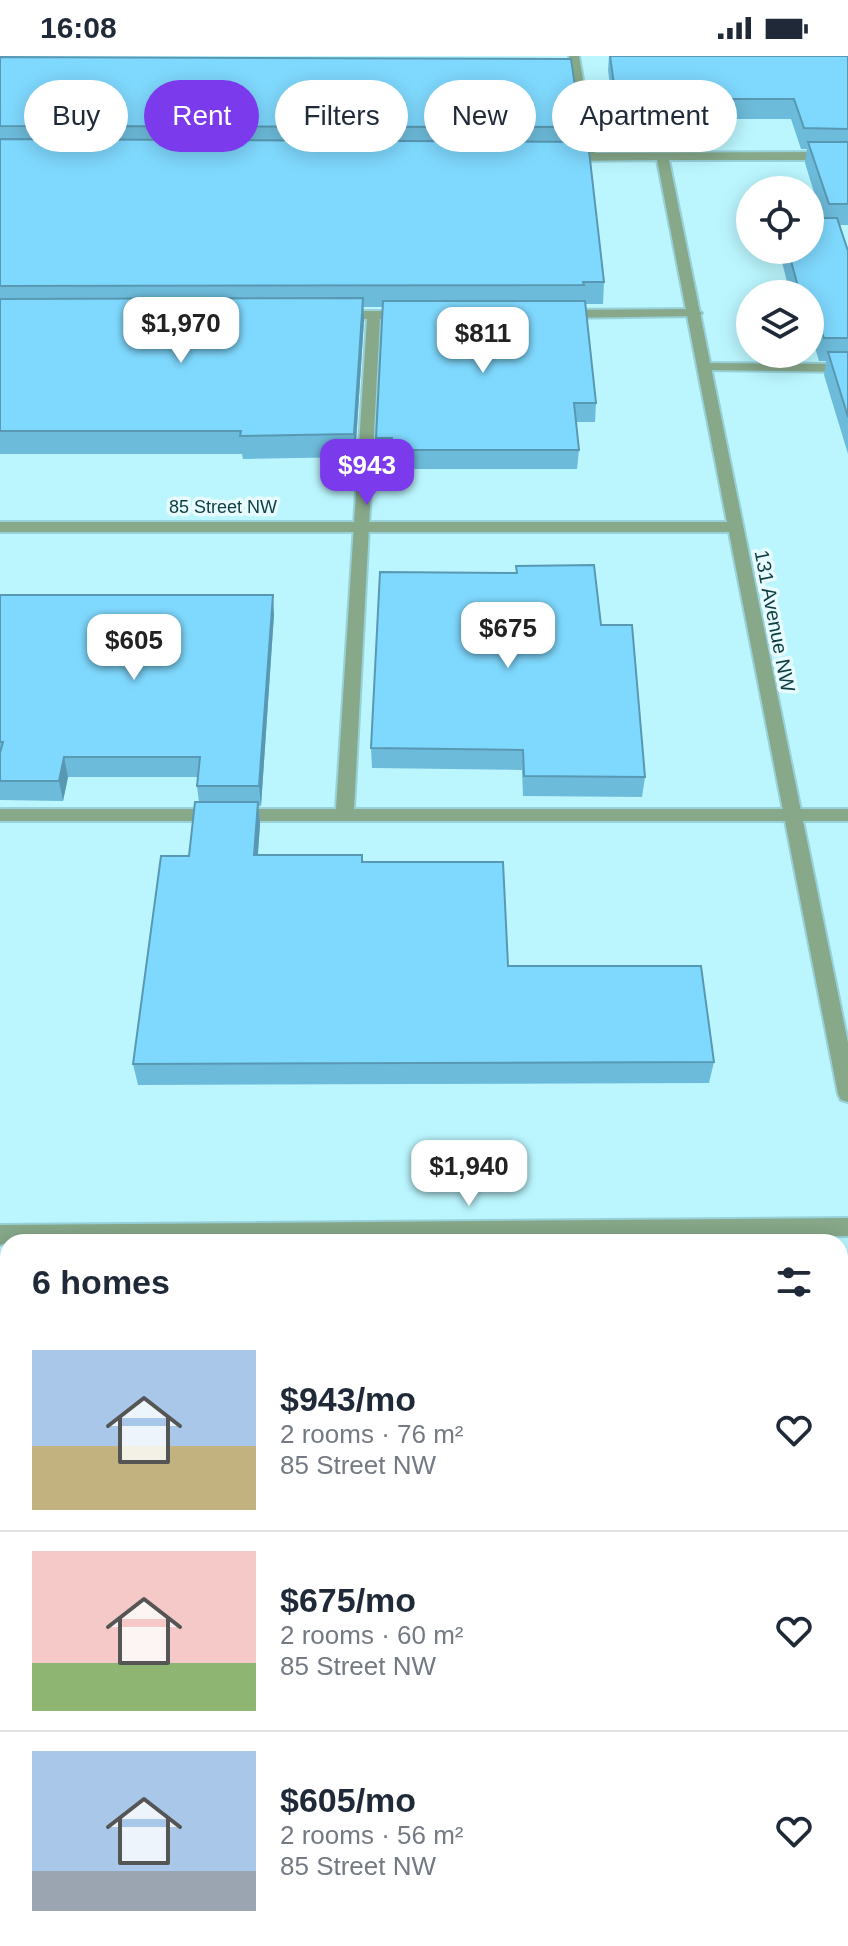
<!DOCTYPE html>
<meta charset="utf-8">
<style>
:root{--surface:#fff;--page:#f2f2f3;--text:#1f2937;--muted:#747a83;--line:#e0e1e3;--accent:#7c3aed}
body{margin:0;font-family:Helvetica,sans-serif;background:var(--page);color:var(--text);height:100vh;display:flex;flex-direction:column;font-size:30px;white-space:nowrap}
*{box-sizing:border-box;margin:0}
p{font-size:26px;color:var(--muted)}
.icon{flex:none;width:44px;height:44px;fill:none;stroke:currentColor;stroke-width:2;stroke-linecap:round;stroke-linejoin:round}
.map{position:relative;flex:1;overflow:hidden}
.drawer{position:absolute;left:0px;top:1178px;width:848px;height:712px;display:flex;flex-direction:column;background:var(--surface);border-radius:24px 24px 0 0;box-shadow:0 4px 20px #0003}
.drawer>*{flex:none}
.guide{position:absolute;left:24px;top:24px;width:800px;height:72px;display:flex;gap:16px}
.buttons{position:absolute;left:736px;top:120px;display:grid;gap:16px}
.buttons a{display:grid;place-items:center;width:88px;height:88px;border-radius:50%;background:var(--surface);box-shadow:0 4px 20px #0003;font-size:40px}
.price{position:absolute;translate:-50% -68px;padding:0 18px;border-radius:16px;background:#fff;color:#222;font-size:26px;line-height:52px;filter:drop-shadow(0 2px 4px #0008)}
.price::after{content:'';position:absolute;left:50%;top:48px;width:24px;height:18px;margin-left:-12px;background:inherit;clip-path:polygon(0 0,100% 0,50% 100%)}
.price.current{background:var(--accent);color:#fff}
ul{padding:0;list-style:none}
li{display:flex;align-items:center;gap:24px;height:200px;padding:0 32px}
li+li{border-top:2px solid var(--line)}
li span{display:grid;place-items:center;flex:none;width:224px;height:160px;border-radius:0px;color:#555}
li>.icon{margin-inline-start:auto}
span .icon{width:96px;height:96px;fill:#fffc;stroke-width:1}
li b{font-size:34px}
h2{display:flex;justify-content:space-between;align-items:center;height:96px;padding:0 32px;font-size:34px}
.chip{padding:0 28px;border-radius:36px;background:var(--surface);box-shadow:0 4px 20px #0003;font-size:28px;line-height:72px}
.chip.current{background:var(--accent);color:#fff}
.status{display:flex;justify-content:space-between;align-items:center;height:56px;padding:0 40px;background:var(--surface);direction:ltr}
.status svg{height:22px;fill:currentColor}
.map>svg:first-child{display:block}
.lines{fill:none;stroke-linecap:round;stroke-linejoin:round}
.service-casing{stroke:#98d1d9;stroke-width:4}
.minor-casing{stroke:#98d1d9;stroke-width:4}
.service{fill:#87a889;fill-rule:evenodd}
.minor{fill:#87a889;fill-rule:evenodd}
.wall{fill:#6dbbda}
.shaded-wall{fill:#5998b2}
.building{fill:#7fd9fe;stroke:#5998b2;stroke-width:2}
.labels{text-anchor:middle;stroke-width:7;stroke-linejoin:round;paint-order:stroke}
.far-street-label{font-size:18px;fill:#0d3d43;stroke:#e8fbfe}
.street-label{font-size:20px;fill:#0d3d43;stroke:#e8fbfe}
</style>
<div class="status"><b>16:08</b><svg viewBox="0 0 49 12"><path d="M0 12V9h3v3zM5 12V6h3v6zM10 12V3h3v9zM15 12V0h3v12zM26 1h20v11H26zM47 4h2v5h-2z"/></svg></div>
<div class="map">
<svg width="848" height="1890" viewBox="0 0 848 1890">
<rect width="100%" height="100%" fill="#bbf6fe"/>
<g class="lines">
<g class="service-casing">
<path id="service" d="M 569,0 L 579,0 L 596,101 L 590,105 L 584,101 Z
M 695,253 L 702,257 L 700,260 L 560,262 L 553,258 L 560,254 Z
M 408,255 L 413,256 L 413,262 L 380,263 L 354,753 L 848,753 L 848,765 L 0,765 L 0,753 L 336,753 L 367,263 L 336,263 L 329,259 L 336,255 Z
M 705,307 L 848,308 L 848,316 L 700,314 L 698,311 Z
M 840,1843 L 848,1843 L 848,1871 L 840,1871 Z
M 0,1846 L 8,1846 L 8,1874 L 0,1874 Z"/>
</g>
<g class="minor-casing">
<path id="minor" d="M 848,96 L 848,104 L 669,104 L 848,987 L 848,1046 L 841,1044 L 838,1038 L 729,476 L 0,476 L 0,466 L 727,466 L 657,104 L 564,105 L 558,101 L 564,97 Z
M 848,1162 L 848,1180 L 8,1186 L 0,1189 L 0,1169 Z
M 8,1724 L 8,1804 L 0,1807 L 0,1727 Z"/>
</g>
<use href="#service" class="service"/>
<use href="#minor" class="minor"/>
</g>
<path class="wall" d="M 0,0 L 581,71 L 580,86 L 604,226 L 603,248 L 585,248 L 596,347 L 595,366 L 576,366 L 579,394 L 577,413 L 391,413 L 391,401 L 376,401 L 376,382 L 383,251 L 363,251 L 364,264 L 355,401 L 243,403 L 242,398 L 0,398 Z
M 609,0 L 848,0 L 848,169 L 840,169 L 848,195 L 848,398 L 824,319 L 826,305 L 819,305 L 814,288 L 810,288 L 810,238 L 790,238 L 779,194 L 810,194 L 822,162 L 805,107 L 807,93 L 801,93 L 791,63 L 614,63 L 608,14 Z
M 516,510 L 601,569 L 645,721 L 642,741 L 523,740 L 522,714 L 372,712 L 371,692 L 516,517 Z
M 0,539 L 274,558 L 261,750 L 258,750 L 260,768 L 258,799 L 362,806 L 508,910 L 714,1006 L 709,1027 L 138,1029 L 133,1008 L 189,800 L 199,746 L 197,730 L 198,721 L 68,721 L 63,745 L 0,744 Z
M 840,1363 L 848,1363 L 848,1431 L 840,1432 Z
M 840,1563 L 848,1601 L 848,1743 L 840,1743 Z"/>
<path class="shaded-wall" d="M 363,242 L 364,264 L 355,401 L 354,378 Z
M 273,539 L 274,558 L 261,750 L 259,730 Z
M 64,701 L 68,721 L 63,745 L 59,725 Z
M 258,746 L 260,768 L 256,821 L 254,799 Z"/>
<path class="building" d="M 610,0 L 848,0 L 848,73 L 804,72 L 794,43 L 616,43 Z
M 0,1 L 571,3 L 581,71 L 0,70 Z
M 0,83 L 588,86 L 604,226 L 583,226 L 584,229 L 0,230 Z
M 808,86 L 848,86 L 848,148 L 829,148 Z
M 810,162 L 837,162 L 848,195 L 848,282 L 824,282 L 818,266 L 810,266 L 810,238 L 800,238 L 788,194 L 810,194 Z
M 363,242 L 354,378 L 240,380 L 241,375 L 0,375 L 0,243 Z
M 383,245 L 585,245 L 596,347 L 574,347 L 579,394 L 391,394 L 392,382 L 376,382 Z
M 828,296 L 848,296 L 848,361 Z
M 594,509 L 601,569 L 632,569 L 645,721 L 524,720 L 523,694 L 371,692 L 380,516 L 517,517 L 516,510 Z
M 0,539 L 273,539 L 259,730 L 197,730 L 200,701 L 64,701 L 59,725 L 0,725 L 0,697 L 3,686 L 0,686 Z
M 195,746 L 258,746 L 254,799 L 362,799 L 362,806 L 503,806 L 508,910 L 701,910 L 714,1006 L 133,1008 L 161,800 L 189,800 Z
M 840,1363 L 848,1363 L 848,1414 L 840,1415 Z
M 840,1563 L 843,1563 L 848,1601 L 848,1728 L 840,1728 Z"/>
<g class="labels">
<g class="far-street-label">
<text x="223" y="457">85 Street NW</text>
</g>
<g class="street-label">
<text transform="translate(775 565) rotate(79)" y="7">131 Avenue NW</text>
</g>
</g>
</svg>
<div class="buttons">
<a><svg class="icon" aria-label="locate" viewBox="0 0 24 24"><circle cx="12" cy="12" r="6"/><path d="M12 2v4M12 18v4M2 12h4M18 12h4"/></svg></a>
<a><svg class="icon" aria-label="layers" viewBox="0 0 24 24"><path d="M12 4l9 5-9 5-9-5zM3 14l9 5 9-5"/></svg></a>
</div>
<b class="price" style="left:181px;top:309px">$1,970</b>
<b class="price" style="left:483px;top:319px">$811</b>
<b class="price current" style="left:367px;top:451px">$943</b>
<b class="price" style="left:508px;top:614px">$675</b>
<b class="price" style="left:134px;top:626px">$605</b>
<b class="price" style="left:469px;top:1152px">$1,940</b>
<div class="guide">
<a class="chip">Buy</a>
<a class="chip current">Rent</a>
<a class="chip">Filters</a>
<a class="chip">New</a>
<a class="chip">Apartment</a>
</div>
<section class="drawer">
<h2>6 homes<svg class="icon" aria-label="filters" viewBox="0 0 24 24"><path d="M4 7h16M4 17h16"/><circle cx="9" cy="7" r="2"/><circle cx="15" cy="17" r="2"/></svg></h2>
<ul>
<li><span style="background:linear-gradient(#a9c7e8 60%,#c2b280 0)"><svg class="icon" aria-label="home" viewBox="0 0 24 24"><path d="M3 11l9-7 9 7M6 9v11h12V9"/></svg></span><div><b>$943/mo</b><p>2 rooms · 76 m²</p><p>85 Street NW</p></div><svg class="icon" aria-label="heart" viewBox="0 0 24 24"><path d="M12 20l-8-8c-3-5 5-10 8-4 3-6 11-1 8 4z"/></svg></li>
<li><span style="background:linear-gradient(#f6c9c9 70%,#8fb573 0)"><svg class="icon" aria-label="home" viewBox="0 0 24 24"><path d="M3 11l9-7 9 7M6 9v11h12V9"/></svg></span><div><b>$675/mo</b><p>2 rooms · 60 m²</p><p>85 Street NW</p></div><svg class="icon" aria-label="heart" viewBox="0 0 24 24"><path d="M12 20l-8-8c-3-5 5-10 8-4 3-6 11-1 8 4z"/></svg></li>
<li><span style="background:linear-gradient(#a9c7e8 75%,#9aa5b1 0)"><svg class="icon" aria-label="home" viewBox="0 0 24 24"><path d="M3 11l9-7 9 7M6 9v11h12V9"/></svg></span><div><b>$605/mo</b><p>2 rooms · 56 m²</p><p>85 Street NW</p></div><svg class="icon" aria-label="heart" viewBox="0 0 24 24"><path d="M12 20l-8-8c-3-5 5-10 8-4 3-6 11-1 8 4z"/></svg></li>
</ul>
</section>
</div>
